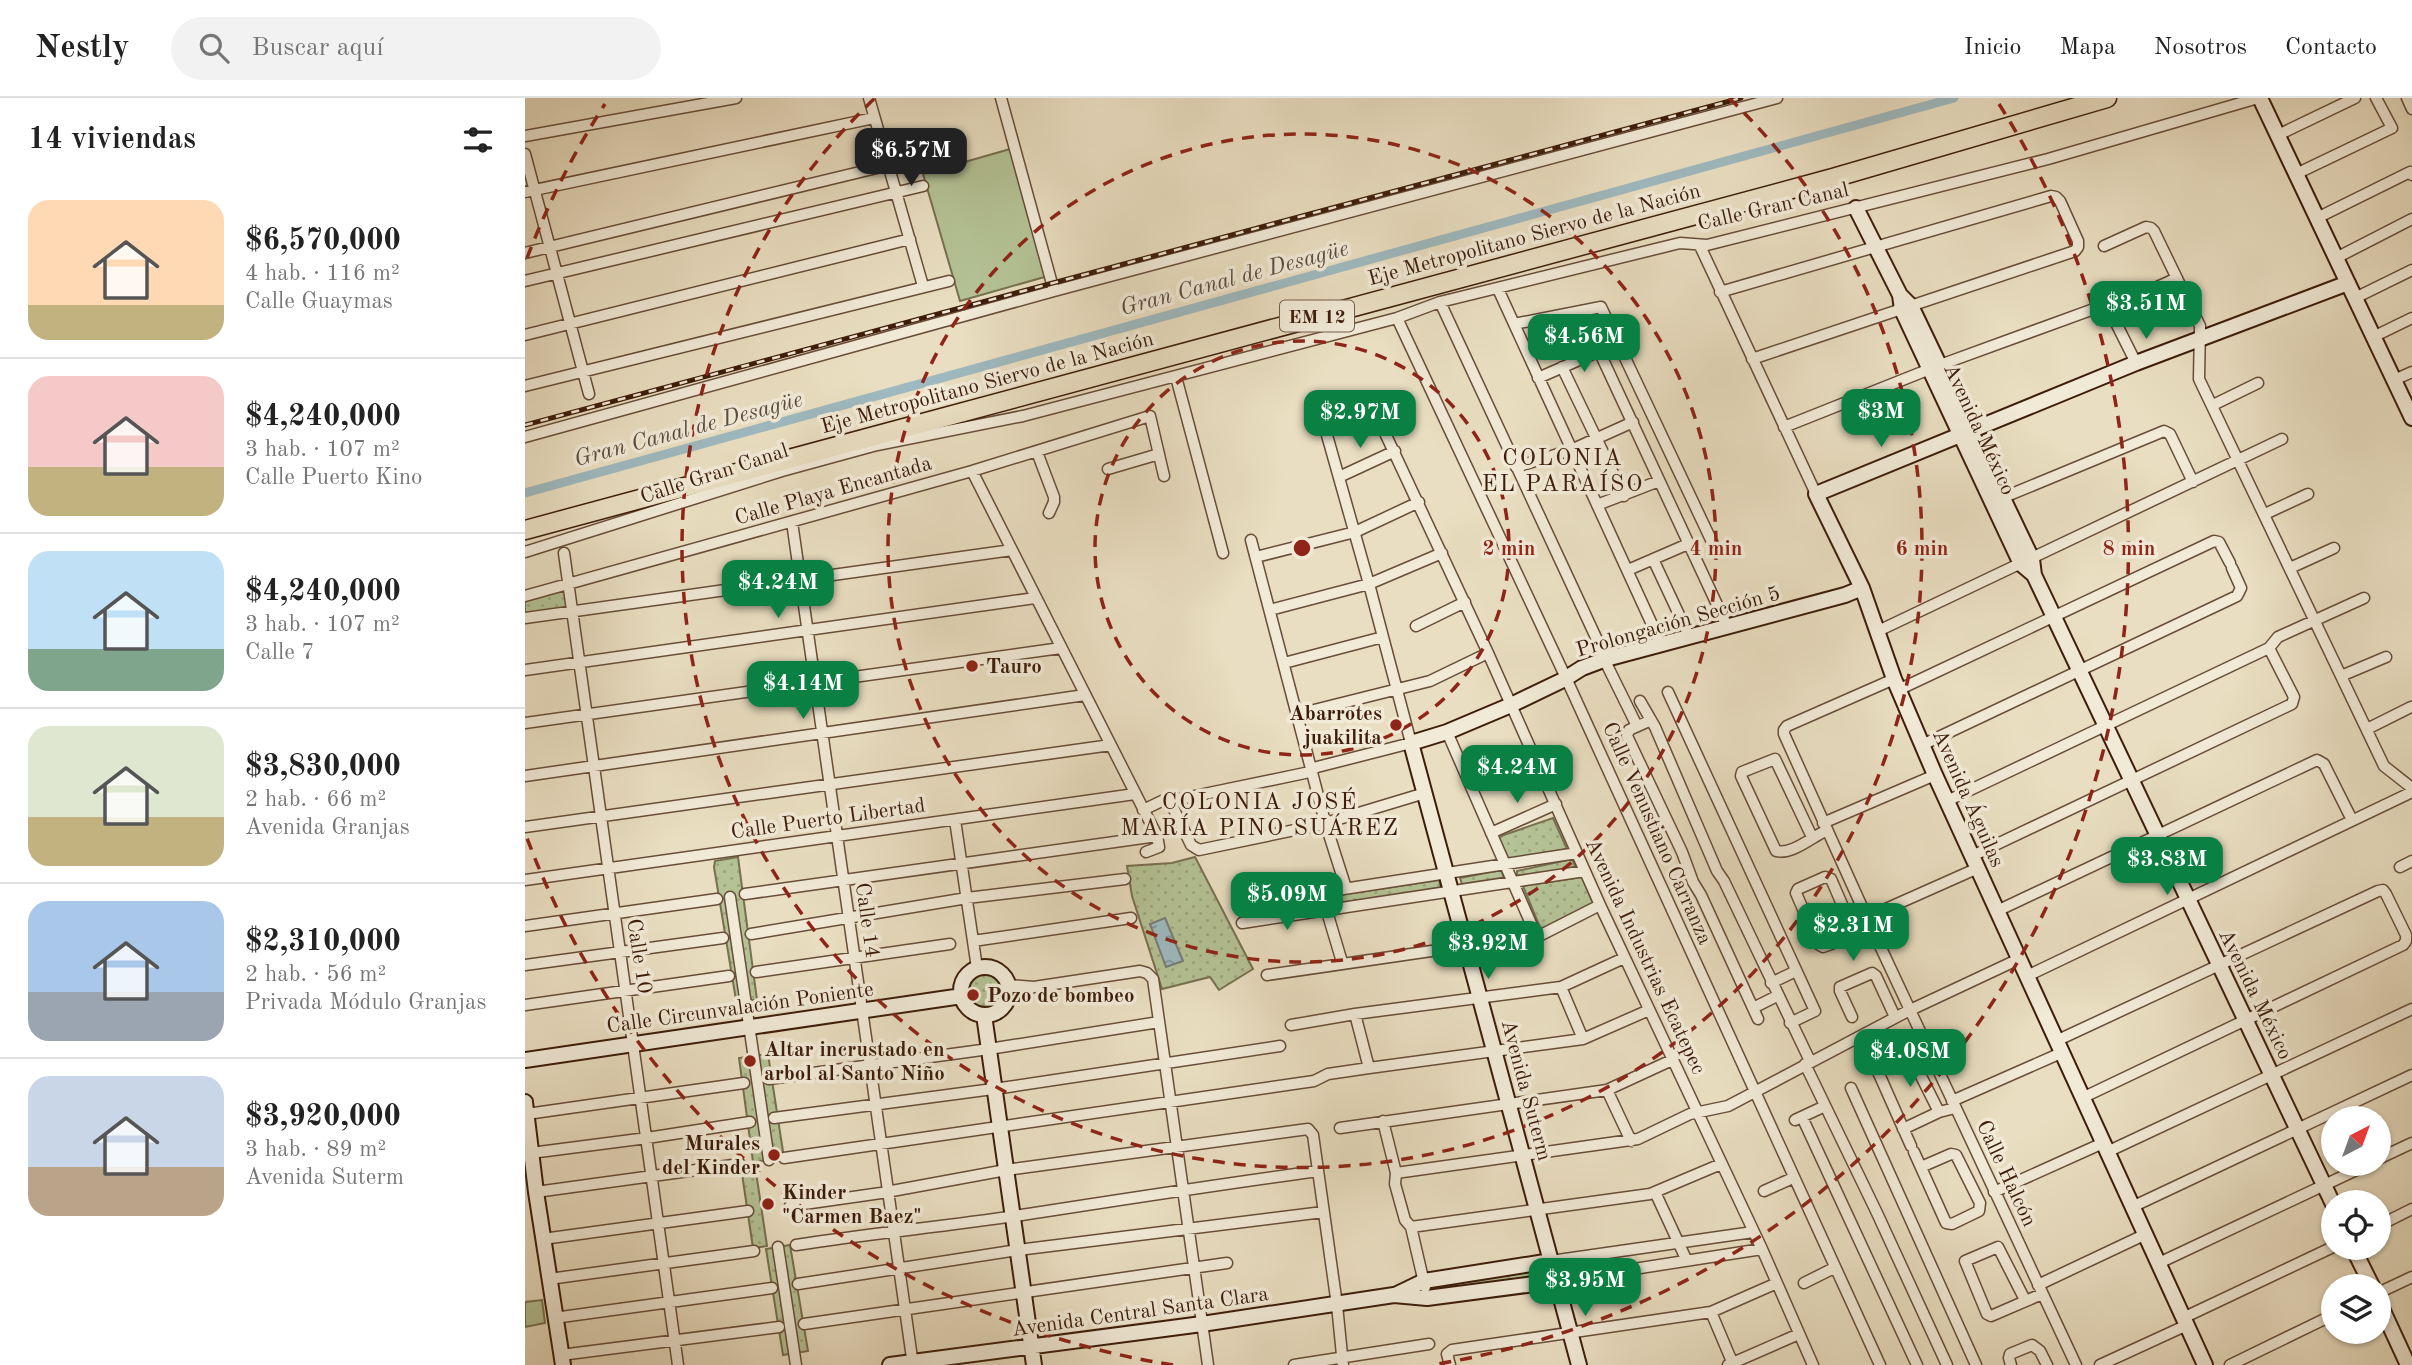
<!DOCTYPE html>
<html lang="es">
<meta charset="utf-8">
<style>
:root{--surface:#fff;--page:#f2f2f2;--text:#222;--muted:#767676;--line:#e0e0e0;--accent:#0b8043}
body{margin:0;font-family:"Old Standard TT",serif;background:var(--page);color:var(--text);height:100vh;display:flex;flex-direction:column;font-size:26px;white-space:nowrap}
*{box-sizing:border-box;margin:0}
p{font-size:23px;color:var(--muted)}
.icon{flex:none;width:38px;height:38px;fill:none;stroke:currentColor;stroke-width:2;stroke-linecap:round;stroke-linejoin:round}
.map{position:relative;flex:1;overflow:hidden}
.drawer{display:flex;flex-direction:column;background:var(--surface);width:525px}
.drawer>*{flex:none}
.needle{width:46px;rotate:41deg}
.fabs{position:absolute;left:1796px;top:1008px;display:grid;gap:14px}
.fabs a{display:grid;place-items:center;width:70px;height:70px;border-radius:50%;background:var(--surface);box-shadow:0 2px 5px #0004;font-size:35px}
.price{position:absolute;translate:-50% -60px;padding:0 16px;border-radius:14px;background:var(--accent);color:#fff;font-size:23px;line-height:46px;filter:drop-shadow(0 2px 4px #0008)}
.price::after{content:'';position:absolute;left:50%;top:42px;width:21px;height:16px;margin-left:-10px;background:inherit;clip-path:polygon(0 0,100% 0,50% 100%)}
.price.on{background:#222;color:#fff}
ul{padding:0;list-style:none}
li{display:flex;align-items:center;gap:21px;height:175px;padding:0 28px}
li+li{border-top:2px solid var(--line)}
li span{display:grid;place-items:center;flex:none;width:196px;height:140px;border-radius:21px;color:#555}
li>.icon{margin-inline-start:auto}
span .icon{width:84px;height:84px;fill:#fffc;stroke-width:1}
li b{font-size:30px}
h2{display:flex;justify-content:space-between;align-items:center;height:84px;padding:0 28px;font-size:30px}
header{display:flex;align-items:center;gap:42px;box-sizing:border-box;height:98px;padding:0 35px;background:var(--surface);border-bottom:2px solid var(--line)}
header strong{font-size:33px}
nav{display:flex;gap:38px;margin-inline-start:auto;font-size:24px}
.search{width:490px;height:63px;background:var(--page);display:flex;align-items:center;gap:18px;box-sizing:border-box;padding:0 24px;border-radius:38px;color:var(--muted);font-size:26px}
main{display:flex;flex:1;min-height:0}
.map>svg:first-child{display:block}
.green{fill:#b4c295;stroke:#787050;stroke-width:2}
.park{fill:url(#park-dots);stroke:#787050;stroke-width:2}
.water{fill:url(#water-ripples);stroke:#777b77;stroke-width:2}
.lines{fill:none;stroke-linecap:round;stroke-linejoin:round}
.canal{stroke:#9eb9bf;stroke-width:9}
.street-casing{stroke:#684d38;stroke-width:13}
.secondary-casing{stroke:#3d1d0a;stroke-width:18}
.highway-casing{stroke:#3d1d0a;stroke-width:21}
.street{stroke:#f1ead7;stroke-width:10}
.secondary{stroke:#f1ead7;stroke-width:14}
.highway{stroke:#e9dec1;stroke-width:18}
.rail-casing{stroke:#3d1d0a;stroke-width:5}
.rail{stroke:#f1ead7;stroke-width:2.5;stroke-dasharray:8;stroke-linecap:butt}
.ring{fill:none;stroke:#8f2418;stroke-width:3.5;stroke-dasharray:12 9}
.poi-dot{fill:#8f2418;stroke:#f1ead7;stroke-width:2.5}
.labels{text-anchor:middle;stroke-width:7;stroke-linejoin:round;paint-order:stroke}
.shield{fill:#f1ead7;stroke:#735a48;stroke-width:2}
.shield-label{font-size:19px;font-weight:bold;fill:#3d1d0a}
.street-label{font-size:21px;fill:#3d1d0a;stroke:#f1ead7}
.poi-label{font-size:21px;font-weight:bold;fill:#3d1d0a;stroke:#f1ead7;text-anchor:start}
.water-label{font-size:23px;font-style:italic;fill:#5a4c40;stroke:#f1ead7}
.neighbourhood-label{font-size:23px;letter-spacing:2px;fill:#3d1d0a;stroke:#f1ead7}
.centre{fill:#8f2418;stroke:#f1ead7;stroke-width:3.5}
.ring-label{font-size:21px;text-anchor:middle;font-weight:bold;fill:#8f2418;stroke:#f1ead7;stroke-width:7;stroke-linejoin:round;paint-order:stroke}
</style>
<header>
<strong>Nestly</strong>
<div class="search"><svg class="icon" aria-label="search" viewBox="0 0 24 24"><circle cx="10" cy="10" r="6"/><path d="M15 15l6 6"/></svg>Buscar aquí</div>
<nav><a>Inicio</a><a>Mapa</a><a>Nosotros</a><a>Contacto</a></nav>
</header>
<main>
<section class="drawer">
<h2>14 viviendas<svg class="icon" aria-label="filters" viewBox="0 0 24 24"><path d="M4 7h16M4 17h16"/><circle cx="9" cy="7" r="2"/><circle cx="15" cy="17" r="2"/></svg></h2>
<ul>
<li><span style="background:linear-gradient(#ffd9b3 75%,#c2b280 0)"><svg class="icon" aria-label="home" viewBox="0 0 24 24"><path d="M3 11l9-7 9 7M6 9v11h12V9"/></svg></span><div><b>$6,570,000</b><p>4 hab. · 116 m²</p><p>Calle Guaymas</p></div></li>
<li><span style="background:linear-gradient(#f6c9c9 65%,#c2b280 0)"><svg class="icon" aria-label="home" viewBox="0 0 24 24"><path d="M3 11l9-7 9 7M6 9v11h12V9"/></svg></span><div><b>$4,240,000</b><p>3 hab. · 107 m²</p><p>Calle Puerto Kino</p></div></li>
<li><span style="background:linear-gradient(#bfe0f5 70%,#7fa58c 0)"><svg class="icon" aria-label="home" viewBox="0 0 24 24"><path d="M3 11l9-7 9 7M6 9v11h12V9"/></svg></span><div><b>$4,240,000</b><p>3 hab. · 107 m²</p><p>Calle 7</p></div></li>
<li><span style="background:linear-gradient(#dfe7d0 65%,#c2b280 0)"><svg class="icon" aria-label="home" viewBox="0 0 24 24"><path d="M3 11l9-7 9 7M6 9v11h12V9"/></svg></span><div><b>$3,830,000</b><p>2 hab. · 66 m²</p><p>Avenida Granjas</p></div></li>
<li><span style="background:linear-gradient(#a9c7e8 65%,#9aa5b1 0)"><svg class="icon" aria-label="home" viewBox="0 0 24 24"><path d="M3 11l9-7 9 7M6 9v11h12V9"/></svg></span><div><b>$2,310,000</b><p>2 hab. · 56 m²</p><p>Privada Módulo Granjas</p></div></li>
<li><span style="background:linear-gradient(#c9d6e8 65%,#b9a48a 0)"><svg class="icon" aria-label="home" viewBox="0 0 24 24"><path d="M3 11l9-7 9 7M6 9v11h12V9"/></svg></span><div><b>$3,920,000</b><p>3 hab. · 89 m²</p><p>Avenida Suterm</p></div></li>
</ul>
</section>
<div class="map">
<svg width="1887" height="1267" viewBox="0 0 1887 1267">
<defs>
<pattern id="park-dots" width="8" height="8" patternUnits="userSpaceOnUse" patternTransform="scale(1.75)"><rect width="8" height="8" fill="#b4c295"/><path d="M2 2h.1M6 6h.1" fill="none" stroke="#9ca67f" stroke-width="1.8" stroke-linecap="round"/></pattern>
<pattern id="water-ripples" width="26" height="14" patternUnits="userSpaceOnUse" patternTransform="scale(1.75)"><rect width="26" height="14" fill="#9eb9bf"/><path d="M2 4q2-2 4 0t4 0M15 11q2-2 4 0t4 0" fill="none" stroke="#829699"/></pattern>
</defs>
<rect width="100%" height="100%" fill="#e9dec1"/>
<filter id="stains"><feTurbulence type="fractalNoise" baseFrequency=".00286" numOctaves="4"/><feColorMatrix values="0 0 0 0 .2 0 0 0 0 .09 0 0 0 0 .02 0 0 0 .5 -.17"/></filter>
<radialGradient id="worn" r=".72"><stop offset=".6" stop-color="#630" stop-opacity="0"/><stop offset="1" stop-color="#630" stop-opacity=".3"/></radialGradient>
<path class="green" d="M 485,51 L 523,178 L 435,203 L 398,76 Z
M 17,1202 L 20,1225 L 0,1229 L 0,1204 Z"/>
<path class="park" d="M 43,488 L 45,512 L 0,518 L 0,501 Z
M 1028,720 L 1042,751 L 984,762 L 973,739 Z
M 213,759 L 232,902 L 211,902 L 189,769 L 190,763 Z
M 670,759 L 728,871 L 694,892 L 685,879 L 637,891 L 607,798 L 602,768 L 647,765 Z
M 1047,761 L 1051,770 L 992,778 L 992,773 Z
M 976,772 L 979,780 L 938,789 L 935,780 Z
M 1057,779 L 1068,805 L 1016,832 L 998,788 Z
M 914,782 L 916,790 L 808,807 L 808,798 Z
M436 893a24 24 0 1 1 48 0a24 24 0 1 1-48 0Z
M 243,956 L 259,1060 L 228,1064 L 214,960 Z
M 230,1067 L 242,1148 L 228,1150 L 216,1069 Z
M 265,1147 L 283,1253 L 258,1257 L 241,1151 Z
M 1019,1167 L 1023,1180 L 907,1196 L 906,1185 Z"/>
<path class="water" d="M 640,820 L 658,863 L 641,869 L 625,826 Z"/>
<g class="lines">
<path class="canal" d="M 0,395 L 1429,0"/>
<g class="street-casing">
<path id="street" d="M 344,0 L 398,188
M 476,0 L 529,193
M 1882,0 L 1887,11
M 1753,37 L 1830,0
M 0,38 L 211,0
M 0,56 L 64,296
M 1771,76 L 1867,30 L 1851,0
M 0,94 L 349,20
M 1792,120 L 1885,74 L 1887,77
M 1175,148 L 1291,396
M 1579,148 L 1621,129 L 1626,130 L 1629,133 L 1675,228 L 1674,281 L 1859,668 L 1887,690
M 0,155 L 364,67
M 1811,160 L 1887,121
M 0,183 L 398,88
M 973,191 L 1136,546
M 1195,194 L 1526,98 L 1531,99 L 1535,103 L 1553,143 L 1553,149 L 1550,153 L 1227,261
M 1830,200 L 1887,172
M 1606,201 L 1652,180
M 915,204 L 1081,561
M 872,220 L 1041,580 L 1355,1267
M 989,226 L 1076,209 L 1188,446
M 0,237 L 385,141
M 1848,239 L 1887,220
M 1074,253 L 1202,528
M 1037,269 L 1099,398
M 651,279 L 698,455
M 1013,280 L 1093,245
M 1869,282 L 1887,274
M 0,288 L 424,183
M 1688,307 L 1733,285
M 816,316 L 845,303 L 963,555 L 1075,807 L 1237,1151 L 1288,1267
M 1259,329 L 1415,267 L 1577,208 L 1585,213 L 1611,265
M 0,339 L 529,193 L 1252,0
M 512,354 L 529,399 L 529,404 L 524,415
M 991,369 L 1046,352 L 1108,324
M 583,371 L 634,356
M 447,373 L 632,738 L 634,749 L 621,754
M 814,379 L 870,353
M 1477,400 L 1639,333 L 1645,336 L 1668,384
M 1072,407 L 1134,383
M 1740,416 L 1783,396
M 267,424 L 388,1267
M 726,442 L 800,724 L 821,790
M 0,454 L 257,373 L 352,347 L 498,318 L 872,220 L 915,204 L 1155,145 L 1182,147 L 1523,61 L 1733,0
M 39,455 L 153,1267
M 731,459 L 830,434 L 894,404
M 1128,461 L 1164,538
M 1765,470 L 1809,450
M 1103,472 L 1163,446
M 0,498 L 447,373 L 625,318 L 639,378
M 745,512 L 844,486 L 917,455
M 0,520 L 487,452
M 891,528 L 940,504
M 1351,534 L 1757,341
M 1079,561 L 1112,628
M 759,565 L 858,539
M 0,572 L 510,500
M 1816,578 L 1861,559
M 1369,581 L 1262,628 L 1259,632 L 1259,636 L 1342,820 L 1551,1267
M 1373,592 L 1689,443 L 1694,444 L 1705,465
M 1143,594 L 1290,913 L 1265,925
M 1115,603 L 1130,629 L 1192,773 L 1199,783 L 1285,963
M 773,616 L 905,583 L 963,555
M 1124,623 L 1104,632 L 1102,638 L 1157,754 L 1168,784 L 1176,797 L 1233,921
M 0,625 L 536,550
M 1842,631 L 1886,609
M 922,634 L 1011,837
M 1397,647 L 1712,498 L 1716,490 L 1707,470
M 0,678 L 560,597
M 945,686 L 1009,657
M 644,701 L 666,747 L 674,752 L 794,727 L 900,695
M 1422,703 L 1744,550 L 1753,539 L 1839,500
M 618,712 L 641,701 L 655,701 L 780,675 L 792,669 L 886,645 L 844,486 L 798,323
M 430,722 L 452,870
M 1298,725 L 1410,677
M 0,729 L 586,647
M 966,735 L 1031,706
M 1287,739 L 1250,661 L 1217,674 L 1216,678 L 1251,753 C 1267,757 1287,739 1302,732
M 1447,758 L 1767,606 L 1769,599 L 1744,550
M 1875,769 L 1887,763
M 1300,779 L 1306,781 L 1329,834 L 1326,839 L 1298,849 L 1293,846 L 1271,795 L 1273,791 Z
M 0,782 L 610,696
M 220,796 L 632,738
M 205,799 L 244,1062
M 1472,813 L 1792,662 L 1799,666 L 1827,722
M 717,825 L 1060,773
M 1327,826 L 1453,770
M 0,828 L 192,801
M 226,836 L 442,800 L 600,781
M 448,843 L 606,820
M 817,864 L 797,797 L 799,794 L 1052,755
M 0,867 L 198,840
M 231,874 L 425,846
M 742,877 L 1016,837 L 1075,807
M 1502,878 L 1887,694
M 1246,885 L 1271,873
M 483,887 L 509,889
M 1036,889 L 1058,941
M 484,897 L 509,889 L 615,873 L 622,875 L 628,881 L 683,1267
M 0,907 L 204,878
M 1228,910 L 1252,898
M 830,916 L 844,970
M 1327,919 L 1315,893 L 1315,889 L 1347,875 L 1351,878 L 1370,919
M 766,927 L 830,916 L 1036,889 L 1099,860
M 1531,943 L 1853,793 L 1858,792 L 1861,796 L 1881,837 L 1881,843 L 1878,847 L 1557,1000
M 1280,966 L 1352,1115 L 1422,1267
M 244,981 L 464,951 L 634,924
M 1326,990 L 1451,1267
M 1082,992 L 1106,1043
M 1427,1003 L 1536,955
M 2,1016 L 219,985
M 1277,1019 L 1392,1267
M 249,1020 L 483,989 L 755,948
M 1270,1022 L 1300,1008
M 858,1023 L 871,1075 L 870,1086 L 880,1122 L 886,1129 L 900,1189
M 815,1030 L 1082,992 L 1147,962
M 1378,1031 L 1414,1014 L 1430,1010
M 1386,1048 L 1350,967 L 1350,963 L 1376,949 L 1382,950 L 1414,1014
M 1389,1054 L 1421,1125 L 1427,1126 L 1454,1113 L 1455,1105 L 1431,1057 L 1426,1056 L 1396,1069
M 1582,1054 L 1887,911
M 6,1055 L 122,1040 L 225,1024
M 259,1060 L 789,983 L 803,976 L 844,970 L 1058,941 L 1124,912
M 1853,1061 L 1887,1045
M 871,1075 L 1113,1041 L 1165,1016 L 1203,1008 L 1381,914 L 1494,861
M 1239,1093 L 1268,1080
M 11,1094 L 215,1066
M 1130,1094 L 1161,1161
M 1469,1094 L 1578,1045
M 265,1108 L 356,1095 L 481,1072 L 783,1031 L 788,1037 L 812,1207 L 818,1267
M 1607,1109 L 1887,977
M 1853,1128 L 1887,1111
M 886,1129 L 1125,1096 L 1196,1066
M 18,1141 L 223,1113
M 271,1147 C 348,1135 426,1128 503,1116 C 600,1101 696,1086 793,1073
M 253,1149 L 271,1267
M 1026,1163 L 1228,1134
M 1634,1165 L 1844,1066
M 24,1181 L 229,1153
M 1032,1183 L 1237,1151
M 1279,1185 L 1309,1170
M 273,1186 L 493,1152 L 798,1114
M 1513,1187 L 1621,1136
M 1853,1195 L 1887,1179
M 1500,1202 L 1473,1149 L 1440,1163 L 1462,1216 L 1466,1218 L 1517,1196
M 1186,1214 L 1208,1266
M 29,1220 L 247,1190
M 1658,1220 L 1808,1149
M 279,1226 L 702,1165
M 36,1257 L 254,1229
M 769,1267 L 904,1246
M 925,1267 L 922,1256 L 927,1252 L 1186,1214 L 1252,1185
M 1203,1267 L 1274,1236
M 1486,1267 L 1484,1260 L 1485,1256 L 1507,1247 L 1515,1253 L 1522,1267
M 1575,1267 L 1662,1227
M 1705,1267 L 1808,1217"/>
</g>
<g class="secondary-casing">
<path id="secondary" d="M 1735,0 L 1887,320
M 1331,110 L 1375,197 L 1386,208 L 1507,461 L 1509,477 L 1808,1106
M 1375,197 L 1377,212 L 1496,466 L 1509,477
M436 893a24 24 0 1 1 48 0a24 24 0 1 1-48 0Z
M 459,917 L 509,1267
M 0,962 L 437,898
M 0,1004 L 11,1094 L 38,1267
M 1828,1150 L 1847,1188
M 872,1196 L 899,1183 L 1026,1163
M 1853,1202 L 1883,1267
M 365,1267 L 677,1226 L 869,1197 L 902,1200 L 1032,1183
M 1054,1267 L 886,645 L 922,634 L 986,607 L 1038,582 L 1057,570 L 1081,561 L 1320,497 L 1337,490
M 1680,1267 L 1410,677 L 1369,581 L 1337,490 L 1291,396 L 1611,265 L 1823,185"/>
</g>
<g class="highway-casing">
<path id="highway" d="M 0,432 L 1308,80 L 1582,0"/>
</g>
<use href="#street" class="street"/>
<use href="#secondary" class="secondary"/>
<use href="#highway" class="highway"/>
<g class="rail-casing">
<path id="rail" d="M 0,327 L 1216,0"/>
</g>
<use href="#rail" class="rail"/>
</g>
<g class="ring">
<circle cx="777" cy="450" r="207"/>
<circle cx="777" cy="450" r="414"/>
<path d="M1204 0A620 620 0 1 1 350 0"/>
<path d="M648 1267A827 827 0 0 1 2 740M2 160A827 827 0 0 1 80 6M1474 6A827 827 0 0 1 906 1267"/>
</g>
<g class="poi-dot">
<circle cx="447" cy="568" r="7"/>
<circle cx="871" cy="627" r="7"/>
<circle cx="448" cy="897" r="7"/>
<circle cx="225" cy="963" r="7"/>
<circle cx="249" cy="1057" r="7"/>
<circle cx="243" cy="1106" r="7"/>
</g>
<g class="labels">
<rect class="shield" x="755" y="202.5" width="74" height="31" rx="5"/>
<g class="shield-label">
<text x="792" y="225">EM 12</text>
</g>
<g class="street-label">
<text transform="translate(1248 108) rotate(-13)" y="7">Calle Gran Canal</text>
<text transform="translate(1009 136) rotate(-15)" y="7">Eje Metropolitano Siervo de la Nación</text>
<text transform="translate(462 284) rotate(-15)" y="7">Eje Metropolitano Siervo de la Nación</text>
<text transform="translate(1455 331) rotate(65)" y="7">Avenida México</text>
<text transform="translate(189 375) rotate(-18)" y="7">Calle Gran Canal</text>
<text transform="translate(308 392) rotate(-16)" y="7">Calle Playa Encantada</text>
<text transform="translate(1153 523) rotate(-16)" y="7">Prolongación Sección 5</text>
<text transform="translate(1444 700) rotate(66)" y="7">Avenida Águilas</text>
<text transform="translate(303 720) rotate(-8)" y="7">Calle Puerto Libertad</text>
<text transform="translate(1133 735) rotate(66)" y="7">Calle Venustiano Carranza</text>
<text transform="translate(343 822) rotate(82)" y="7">Calle 14</text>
<text transform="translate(115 858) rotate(81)" y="7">Calle 10</text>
<text transform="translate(1121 858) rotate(65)" y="7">Avenida Industrias Ecatepec</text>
<text transform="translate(1731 896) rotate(64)" y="7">Avenida México</text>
<text transform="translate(215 909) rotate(-8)" y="7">Calle Circunvalación Poniente</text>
<text transform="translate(1002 992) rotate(75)" y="7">Avenida Suterm</text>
<text transform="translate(1482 1075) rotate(65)" y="7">Calle Halcón</text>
<text transform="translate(615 1213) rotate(-8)" y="7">Avenida Central Santa Clara</text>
</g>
<g class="poi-label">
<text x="461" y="575">Tauro</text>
<text x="857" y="622" text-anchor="end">Abarrotes<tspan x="857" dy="24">juakilita</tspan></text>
<text x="462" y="904">Pozo de bombeo</text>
<text x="239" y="958">Altar incrustado en<tspan x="239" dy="24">arbol al Santo Niño</tspan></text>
<text x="235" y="1052" text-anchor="end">Murales<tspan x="235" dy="24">del Kinder</tspan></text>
<text x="257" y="1101">Kinder<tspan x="257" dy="24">"Carmen Baez"</tspan></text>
</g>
<g class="water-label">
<text transform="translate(709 179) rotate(-15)" y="8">Gran Canal de Desagüe</text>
<text transform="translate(163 330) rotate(-15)" y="8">Gran Canal de Desagüe</text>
</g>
<g class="neighbourhood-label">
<text x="1038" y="367">COLONIA<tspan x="1038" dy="26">EL PARAÍSO</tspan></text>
<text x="735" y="711">COLONIA JOSÉ<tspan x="735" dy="26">MARÍA PINO SUÁREZ</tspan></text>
</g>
</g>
<circle cx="777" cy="450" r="10" class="centre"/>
<g class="ring-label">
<text x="984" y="457">2 min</text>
<text x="1191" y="457">4 min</text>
<text x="1397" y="457">6 min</text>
<text x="1604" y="457">8 min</text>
</g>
<rect width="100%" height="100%" filter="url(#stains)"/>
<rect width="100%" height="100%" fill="url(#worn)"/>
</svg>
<div class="fabs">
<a><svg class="needle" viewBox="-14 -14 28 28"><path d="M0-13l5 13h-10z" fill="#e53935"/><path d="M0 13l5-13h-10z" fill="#767676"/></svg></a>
<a><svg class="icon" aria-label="locate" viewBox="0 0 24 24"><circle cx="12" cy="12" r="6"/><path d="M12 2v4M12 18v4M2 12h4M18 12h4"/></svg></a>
<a><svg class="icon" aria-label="layers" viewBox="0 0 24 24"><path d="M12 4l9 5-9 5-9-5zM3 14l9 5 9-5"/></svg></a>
</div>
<b class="price on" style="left:386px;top:90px">$6.57M</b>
<b class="price" style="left:1621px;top:243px">$3.51M</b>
<b class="price" style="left:1059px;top:276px">$4.56M</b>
<b class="price" style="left:1356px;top:351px">$3M</b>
<b class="price" style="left:835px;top:352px">$2.97M</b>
<b class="price" style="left:253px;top:522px">$4.24M</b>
<b class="price" style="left:278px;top:623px">$4.14M</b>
<b class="price" style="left:992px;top:707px">$4.24M</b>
<b class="price" style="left:1642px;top:799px">$3.83M</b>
<b class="price" style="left:762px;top:834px">$5.09M</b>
<b class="price" style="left:1328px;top:865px">$2.31M</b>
<b class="price" style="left:963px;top:883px">$3.92M</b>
<b class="price" style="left:1385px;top:991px">$4.08M</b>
<b class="price" style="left:1060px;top:1220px">$3.95M</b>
</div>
</main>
